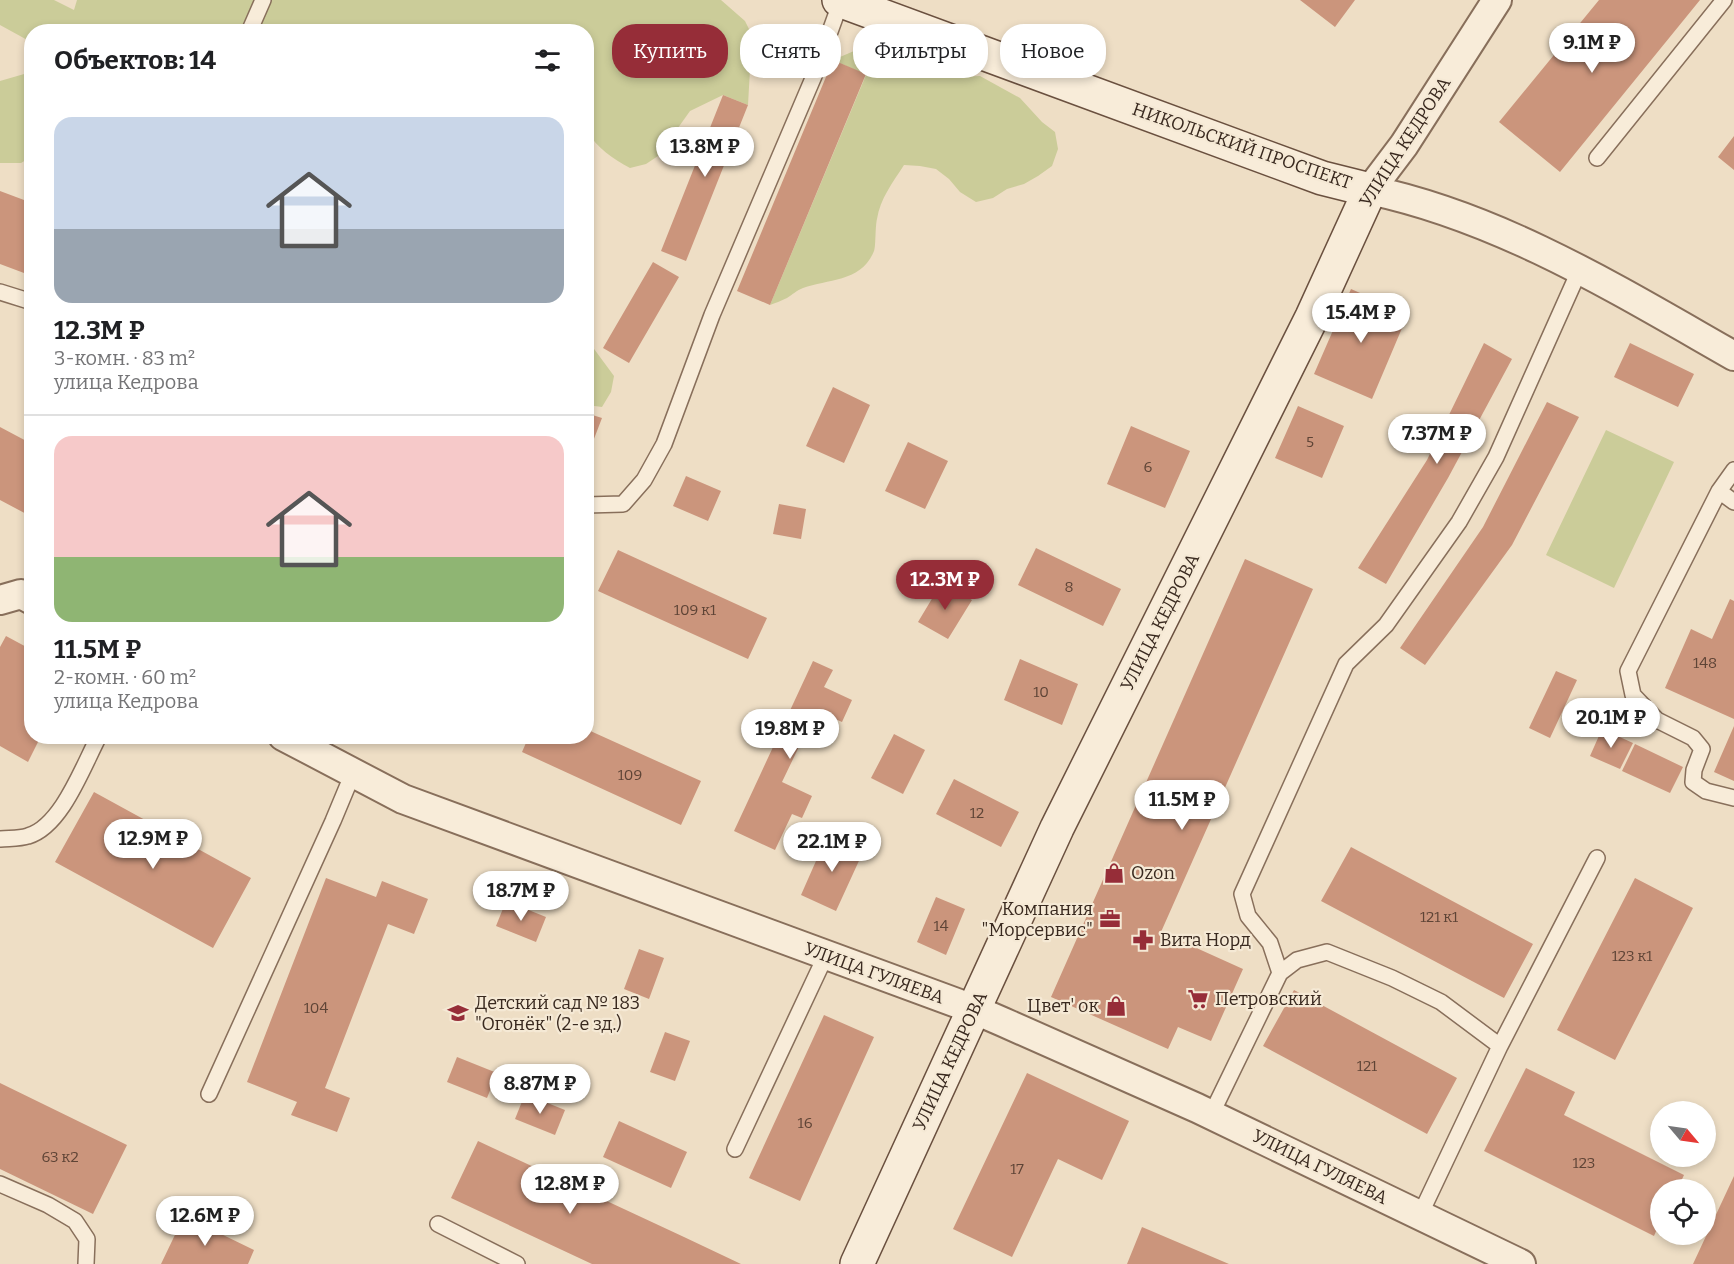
<!DOCTYPE html>
<html lang="ru">
<meta charset="utf-8">
<style>
:root{--surface:#fff;--page:#f6f6f6;--text:#202124;--muted:#757577;--line:#e0e0e0;--accent:#962d38}
body{margin:0;font-family:Bitter,serif;background:var(--page);color:var(--text);height:100vh;display:flex;flex-direction:column;font-size:22px;white-space:nowrap}
*{box-sizing:border-box;margin:0}
p{font-size:20px;color:var(--muted)}
.icon{flex:none;width:33px;height:33px;fill:none;stroke:currentColor;stroke-width:2;stroke-linecap:round;stroke-linejoin:round}
.map{position:relative;flex:1;overflow:hidden}
.sheet{position:absolute;left:24px;top:24px;width:570px;height:720px;display:flex;flex-direction:column;background:var(--surface);border-radius:24px;box-shadow:0 3px 9px #0003}
.sheet>*{flex:none}
.banner{position:absolute;left:612px;top:24px;width:570px;height:54px;display:flex;gap:12px}
.needle{width:39px;rotate:119deg}
.buttons{position:absolute;left:1650px;top:1101px;display:grid;gap:12px}
.buttons a{display:grid;place-items:center;width:66px;height:66px;border-radius:50%;background:var(--surface);box-shadow:0 3px 9px #0003;font-size:30px}
.price{position:absolute;translate:-50% -51px;padding:0 14px;border-radius:21px;background:#fff;color:#222;font-size:20px;line-height:39px;filter:drop-shadow(0 2px 3px #0008)}
.price::after{content:'';position:absolute;left:50%;top:36px;width:18px;height:14px;margin-left:-9px;background:inherit;clip-path:polygon(0 0,100% 0,50% 100%)}
.price.current{background:var(--accent);color:#fff}
ul{padding:0;list-style:none}
li{display:grid;align-content:center;gap:12px;height:318px;padding:0 30px}
li+li{border-top:2px solid var(--line)}
li span{display:grid;place-items:center;height:186px;border-radius:18px;color:#555}
li>.icon{margin-inline-start:auto}
span .icon{width:108px;height:108px;fill:#fffc;stroke-width:1}
li b{font-size:26px}
h2{display:flex;justify-content:space-between;align-items:center;height:72px;padding:0 30px;font-size:26px}
.tag{padding:0 21px;border-radius:24px;background:var(--surface);box-shadow:0 3px 9px #0003;font-size:21px;line-height:54px}
.tag.current{background:var(--accent);color:#fff}
.map>svg:first-child{display:block}
.green{fill:#cbcc99}
.building{fill:#cb957c}
.lines{fill:none;stroke-linecap:round;stroke-linejoin:round}
.lane-casing{stroke:#886f5b;stroke-width:18}
.street-casing{stroke:#886f5b;stroke-width:32}
.secondary-casing{stroke:#6a503f;stroke-width:36}
.lane{stroke:#f8ecd9;stroke-width:15}
.street{stroke:#f8ecd9;stroke-width:28}
.secondary{stroke:#f8ecd9;stroke-width:33}
.labels{text-anchor:middle;stroke-width:4.5;stroke-linejoin:round;paint-order:stroke}
.number-label{font-size:15px;fill:#5e4436}
.street-label{font-size:18px;fill:#39291f;stroke:#f5e9d5}
.poi-label{font-size:18px;fill:#39291f;stroke:#f5e9d5;text-anchor:start}
</style>
<div class="map">
<svg width="1734" height="1264" viewBox="0 0 1734 1264">
<rect width="100%" height="100%" fill="#eedec5"/>
<path class="green" d="M 0,0 L 54,0 L 74,10 L 77,0 L 721,0 L 745,21 L 752,35 L 754,52 L 750,69 L 748,105 L 723,95 L 690,111 L 658,156 L 646,164 L 630,168 C 613,159 597,148 587,131 L 586,32 L 32,32 L 31,42 L 0,25 Z
M 882,45 L 933,78 L 980,76 L 1020,98 L 1042,122 L 1055,132 L 1058,149 L 1052,166 L 1038,176 L 1024,184 L 1007,189 L 993,198 L 976,202 L 960,192 L 949,179 L 936,169 L 920,166 L 904,165 C 893,182 880,199 877,219 C 875,227 876,246 874,251 C 862,282 828,279 803,288 C 797,290 792,295 787,298 C 781,301 775,303 770,305 L 866,75 L 833,60 L 854,51 L 867,50 Z
M 31,72 L 31,157 L 21,163 L 0,163 L 0,81 Z
M 586,338 L 614,376 L 611,392 L 602,407 L 587,405 Z
M 1606,430 L 1674,462 L 1614,588 L 1546,555 Z"/>
<path class="building" d="M 1300,0 L 1355,0 L 1335,27 Z
M 1599,0 L 1700,0 L 1560,172 L 1499,122 Z
M 833,60 L 866,74 L 770,305 L 737,291 Z
M 723,95 L 748,105 L 686,261 L 661,251 Z
M 1734,136 L 1734,170 L 1718,157 Z
M 0,191 L 32,203 L 32,276 L 0,264 Z
M 653,262 L 679,277 L 629,363 L 603,348 Z
M 1351,289 L 1408,314 L 1372,399 L 1314,374 Z
M 1484,343 L 1512,359 L 1448,478 L 1386,584 L 1358,568 L 1427,460 Z
M 1630,343 L 1694,374 L 1678,407 L 1614,377 Z
M 833,387 L 870,405 L 844,463 L 806,446 Z
M 1547,402 L 1579,417 L 1512,545 L 1425,665 L 1400,648 L 1483,527 Z
M 1298,406 L 1344,426 L 1322,478 L 1275,458 Z
M 586,413 L 602,418 L 587,457 L 586,457 Z
M 1131,426 L 1190,451 L 1165,508 L 1107,484 Z
M 0,427 L 32,444 L 32,517 L 0,500 Z
M 908,442 L 948,461 L 925,509 L 885,491 Z
M 686,476 L 721,491 L 708,521 L 673,506 Z
M 779,504 L 806,509 L 801,539 L 773,534 Z
M 1036,548 L 1121,589 L 1103,626 L 1018,585 Z
M 618,550 L 767,618 L 748,659 L 598,591 Z
M 1245,559 L 1313,589 L 1161,932 L 1243,969 L 1211,1041 L 1178,1027 L 1168,1049 L 1051,997 Z
M 942,582 L 972,600 L 948,639 L 918,622 Z
M 1730,599 L 1734,601 L 1734,719 L 1665,688 L 1691,629 L 1712,639 Z
M 6,636 L 32,650 L 32,736 L 41,736 L 28,762 L 0,746 L 0,647 Z
M 1020,659 L 1078,684 L 1062,725 L 1004,700 Z
M 813,661 L 833,670 L 824,687 L 852,700 L 842,722 L 833,718 L 824,738 L 807,730 L 782,782 L 812,796 L 802,818 L 792,814 L 775,850 L 734,831 Z
M 1556,671 L 1577,680 L 1550,738 L 1529,728 Z
M 1734,726 L 1734,781 L 1714,772 Z
M 586,729 L 701,781 L 681,825 L 522,752 L 529,736 L 586,736 Z
M 1602,729 L 1633,743 L 1620,769 L 1590,756 Z
M 894,734 L 925,750 L 903,794 L 871,778 Z
M 1635,744 L 1683,767 L 1670,793 L 1622,771 Z
M 954,779 L 1019,812 L 1001,847 L 936,814 Z
M 94,792 L 251,878 L 213,948 L 55,862 Z
M 827,836 L 863,852 L 836,911 L 801,895 Z
M 1351,847 L 1533,944 L 1504,998 L 1321,901 Z
M 326,878 L 376,897 L 382,881 L 428,899 L 414,934 L 388,924 L 325,1088 L 350,1098 L 337,1132 L 291,1115 L 297,1102 L 247,1082 Z
M 1635,878 L 1693,908 L 1615,1060 L 1557,1030 Z
M 936,897 L 965,909 L 946,955 L 917,942 Z
M 506,901 L 546,917 L 536,942 L 496,926 Z
M 639,949 L 664,958 L 649,999 L 624,989 Z
M 1294,990 L 1457,1078 L 1427,1134 L 1263,1046 Z
M 824,1015 L 874,1037 L 800,1201 L 749,1178 Z
M 665,1032 L 690,1041 L 675,1081 L 650,1072 Z
M 457,1057 L 497,1073 L 487,1098 L 447,1082 Z
M 1526,1068 L 1575,1092 L 1564,1115 L 1684,1175 L 1677,1190 L 1660,1190 L 1660,1222 L 1654,1236 L 1484,1151 Z
M 1027,1073 L 1129,1121 L 1102,1180 L 1058,1159 L 1012,1257 L 953,1229 Z
M 0,1083 L 127,1145 L 93,1214 L 0,1169 Z
M 525,1094 L 565,1110 L 555,1135 L 515,1119 Z
M 619,1121 L 687,1152 L 671,1188 L 603,1157 Z
M 478,1141 L 684,1237 L 741,1264 L 592,1264 L 451,1198 Z
M 1734,1176 L 1734,1264 L 1693,1264 Z
M 184,1216 L 254,1250 L 248,1264 L 161,1264 Z
M 1142,1227 L 1229,1264 L 1127,1264 Z"/>
<g class="lines">
<g class="lane-casing">
<path id="lane" d="M 249,32 L 263,0
M 1597,158 L 1724,0
M 0,292 L 32,302
M 1734,470 L 1719,491 L 1628,671 L 1633,695 L 1657,720 L 1693,738 L 1702,749 L 1694,770 L 1693,782 L 1706,791 L 1734,798
M 1719,491 L 1734,502
M 586,505 L 623,504 L 644,480 L 664,444 L 712,315 L 814,76 L 841,1
M 0,839 C 9,838 19,839 28,836 C 62,826 83,766 99,736
M 1280,973 L 1270,943 L 1248,916 L 1242,894 L 1346,664 L 1386,625 L 1459,522 L 1496,457 L 1580,269
M 1500,1046 L 1597,858
M 209,1094 L 333,821 L 353,773
M 1211,1115 L 1280,973 L 1297,960 L 1327,952 L 1392,978 L 1441,1002 L 1500,1046 L 1420,1215
M 735,1149 L 826,955
M 0,1184 L 48,1205 L 75,1221 L 87,1239 L 86,1264
M 438,1224 L 517,1264"/>
</g>
<g class="street-casing">
<path id="street" d="M 1497,0 L 1404,145 L 1370,190 C 1502,218 1618,290 1734,356
M 0,600 L 21,594 L 32,600
M 283,736 L 403,799 L 973,1009 L 1003,1022 L 1197,1108 L 1521,1264"/>
</g>
<g class="secondary-casing">
<path id="secondary" d="M 839,0 L 1322,178 L 1370,190 L 1312,317 L 1057,828 L 857,1264"/>
</g>
<use href="#lane" class="lane"/>
<use href="#street" class="street"/>
<use href="#secondary" class="secondary"/>
</g>
<defs>
<g id="shop-bare" transform="scale(1.62)"><path d="M-5-2.5h2.3a2.7 3.5 0 0 1 5.4 0H5L5.5 6h-11ZM-1.5-2.5h3a1.5 2.3 0 0 0-3 0Z" fill="#962d38" stroke="#f5e9d5" stroke-width="2.5" paint-order="stroke"/></g>
<g id="office-bare" transform="scale(1.62)"><path d="M-6-3h4V-5.5h4V-3h4V5H-6ZM-1-4.5V-3h2v-1.5ZM-6 0V1H6V0Z" fill="#962d38" stroke="#f5e9d5" stroke-width="2.5" paint-order="stroke"/></g>
<g id="pharmacy-bare" transform="scale(1.62)"><path d="M-2-6h4v4h4v4h-4v4h-4v-4h-4v-4h4Z" fill="#962d38" stroke="#f5e9d5" stroke-width="2.5" paint-order="stroke"/></g>
<g id="supermarket-bare" transform="scale(1.62)"><path d="M-6-5.5h2.5l.6 2H6L4.5 2H-2.5L-4.4-4H-6ZM-1.5 3.2a1.3 1.3 0 1 0 .1 0ZM3 3.2a1.3 1.3 0 1 0 .1 0Z" fill="#962d38" stroke="#f5e9d5" stroke-width="2.5" paint-order="stroke"/></g>
<g id="school-bare" transform="scale(1.62)"><path d="M0-5L7-2L0 1L-7-2ZM-4 1L0 2.5L4 1V4Q0 6-4 4Z" fill="#962d38" stroke="#f5e9d5" stroke-width="2.5" paint-order="stroke"/></g>
</defs>
<g fill-rule="evenodd">
<use href="#shop-bare" x="1114" y="873"/>
<use href="#office-bare" x="1110" y="919"/>
<use href="#pharmacy-bare" x="1143" y="940"/>
<use href="#supermarket-bare" x="1198" y="999"/>
<use href="#shop-bare" x="1116" y="1006"/>
<use href="#school-bare" x="458" y="1013"/>
</g>
<g class="labels">
<g class="number-label">
<text x="1310" y="447">5</text>
<text x="1148" y="472">6</text>
<text x="1069" y="592">8</text>
<text x="695" y="615">109 к1</text>
<text x="1705" y="668">148</text>
<text x="1041" y="697">10</text>
<text x="630" y="780">109</text>
<text x="977" y="818">12</text>
<text x="1439" y="922">121 к1</text>
<text x="941" y="931">14</text>
<text x="1632" y="961">123 к1</text>
<text x="316" y="1013">104</text>
<text x="1367" y="1071">121</text>
<text x="805" y="1128">16</text>
<text x="60" y="1162">63 к2</text>
<text x="1584" y="1168">123</text>
<text x="1017" y="1174">17</text>
</g>
<g class="street-label">
<text transform="translate(1405 142) rotate(-57)" y="6">УЛИЦА КЕДРОВА</text>
<text transform="translate(1242 146) rotate(19)" y="6">НИКОЛЬСКИЙ ПРОСПЕКТ</text>
<text transform="translate(1160 622) rotate(-63)" y="6">УЛИЦА КЕДРОВА</text>
<text transform="translate(874 973) rotate(20)" y="6">УЛИЦА ГУЛЯЕВА</text>
<text transform="translate(950 1061) rotate(-65)" y="6">УЛИЦА КЕДРОВА</text>
<text transform="translate(1320 1167) rotate(26)" y="6">УЛИЦА ГУЛЯЕВА</text>
</g>
<g class="poi-label">
<text x="1131" y="879">Ozon</text>
<text x="1093" y="915" text-anchor="end">Компания<tspan x="1093" dy="21">"Морсервис"</tspan></text>
<text x="1160" y="946">Вита Норд</text>
<text x="1215" y="1005">Петровский</text>
<text x="475" y="1009">Детский сад № 183<tspan x="475" dy="21">"Огонёк" (2-е зд.)</tspan></text>
<text x="1099" y="1012" text-anchor="end">Цвет' ок</text>
</g>
</g>
</svg>
<div class="buttons">
<a><svg class="needle" viewBox="-14 -14 28 28"><path d="M0-13l5 13h-10z" fill="#e53935"/><path d="M0 13l5-13h-10z" fill="#757577"/></svg></a>
<a><svg class="icon" aria-label="locate" viewBox="0 0 24 24"><circle cx="12" cy="12" r="6"/><path d="M12 2v4M12 18v4M2 12h4M18 12h4"/></svg></a>
</div>
<b class="price" style="left:1592px;top:74px">9.1M ₽</b>
<b class="price" style="left:705px;top:178px">13.8M ₽</b>
<b class="price" style="left:1361px;top:344px">15.4M ₽</b>
<b class="price" style="left:1437px;top:465px">7.37M ₽</b>
<b class="price current" style="left:945px;top:611px">12.3M ₽</b>
<b class="price" style="left:1611px;top:749px">20.1M ₽</b>
<b class="price" style="left:790px;top:760px">19.8M ₽</b>
<b class="price" style="left:1182px;top:831px">11.5M ₽</b>
<b class="price" style="left:153px;top:870px">12.9M ₽</b>
<b class="price" style="left:832px;top:873px">22.1M ₽</b>
<b class="price" style="left:521px;top:922px">18.7M ₽</b>
<b class="price" style="left:540px;top:1115px">8.87M ₽</b>
<b class="price" style="left:570px;top:1215px">12.8M ₽</b>
<b class="price" style="left:205px;top:1247px">12.6M ₽</b>
<div class="banner">
<a class="tag current">Купить</a>
<a class="tag">Снять</a>
<a class="tag">Фильтры</a>
<a class="tag">Новое</a>
</div>
<section class="sheet">
<h2>Объектов: 14<svg class="icon" aria-label="filters" viewBox="0 0 24 24"><path d="M4 7h16M4 17h16"/><circle cx="9" cy="7" r="2"/><circle cx="15" cy="17" r="2"/></svg></h2>
<ul>
<li><span style="background:linear-gradient(#c9d6e8 60%,#9aa5b1 0)"><svg class="icon" aria-label="home" viewBox="0 0 24 24"><path d="M3 11l9-7 9 7M6 9v11h12V9"/></svg></span><div><b>12.3M ₽</b><p>3-комн. · 83 m²</p><p>улица Кедрова</p></div></li>
<li><span style="background:linear-gradient(#f6c9c9 65%,#8fb573 0)"><svg class="icon" aria-label="home" viewBox="0 0 24 24"><path d="M3 11l9-7 9 7M6 9v11h12V9"/></svg></span><div><b>11.5M ₽</b><p>2-комн. · 60 m²</p><p>улица Кедрова</p></div></li>
</ul>
</section>
</div>
